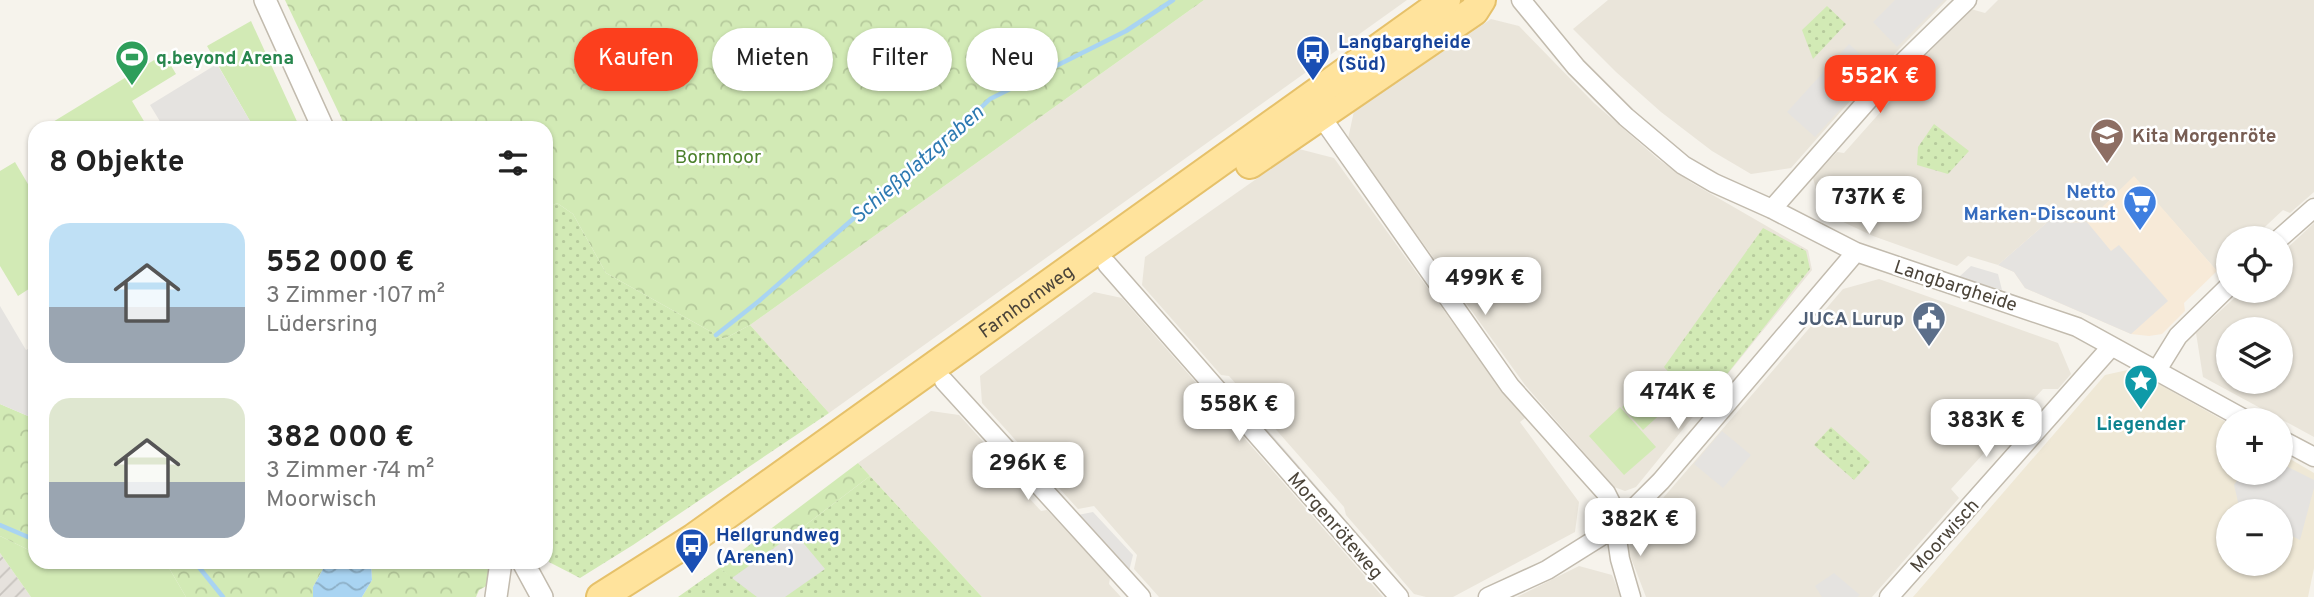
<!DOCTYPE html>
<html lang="de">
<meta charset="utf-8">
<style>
:root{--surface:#fff;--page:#f2f2f2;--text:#222;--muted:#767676;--accent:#fc3f1d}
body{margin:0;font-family:Overpass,sans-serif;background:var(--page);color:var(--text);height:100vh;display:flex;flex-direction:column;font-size:26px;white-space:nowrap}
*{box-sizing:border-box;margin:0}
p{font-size:23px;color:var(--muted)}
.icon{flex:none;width:38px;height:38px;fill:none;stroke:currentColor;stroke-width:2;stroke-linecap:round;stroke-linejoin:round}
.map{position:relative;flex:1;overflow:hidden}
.details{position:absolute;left:28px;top:121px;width:525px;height:448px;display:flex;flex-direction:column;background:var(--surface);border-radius:21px;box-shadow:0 2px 5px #0004}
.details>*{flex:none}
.top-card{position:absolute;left:574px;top:28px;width:665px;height:63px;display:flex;gap:14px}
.fabs{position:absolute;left:2216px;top:226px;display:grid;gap:14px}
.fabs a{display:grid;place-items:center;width:77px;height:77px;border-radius:50%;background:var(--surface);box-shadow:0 2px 5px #0004;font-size:35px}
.price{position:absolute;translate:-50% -60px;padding:0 16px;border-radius:14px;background:#fff;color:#222;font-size:23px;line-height:46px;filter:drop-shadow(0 2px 4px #0008)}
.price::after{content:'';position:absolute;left:50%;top:42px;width:21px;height:16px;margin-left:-10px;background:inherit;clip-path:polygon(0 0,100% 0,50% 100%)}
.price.on{background:var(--accent);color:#fff}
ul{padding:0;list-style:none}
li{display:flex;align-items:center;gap:21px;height:175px;padding:0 21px}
li span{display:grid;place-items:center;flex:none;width:196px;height:140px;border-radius:21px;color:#555}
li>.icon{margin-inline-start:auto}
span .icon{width:84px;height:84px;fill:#fffc;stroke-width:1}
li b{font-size:30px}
h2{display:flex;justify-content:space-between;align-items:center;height:84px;padding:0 21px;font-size:30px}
.tag{padding:0 24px;border-radius:32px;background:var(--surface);box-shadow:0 2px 5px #0004;font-size:24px;line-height:63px}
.tag.on{background:var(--accent);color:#fff}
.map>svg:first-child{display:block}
.residential{fill:#eae5da;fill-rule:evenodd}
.commercial{fill:#f7ead8}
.industrial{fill:url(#industrial-furrows)}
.education{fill:#efe8d6;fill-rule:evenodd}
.grass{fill:#d2eab5}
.forest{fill:url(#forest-crowns)}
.park{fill:url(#park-dots)}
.parking{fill:#e5e3e0}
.water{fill:url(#water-waves)}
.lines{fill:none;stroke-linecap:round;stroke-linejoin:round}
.stream{stroke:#a9d4f2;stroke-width:4.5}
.minor-casing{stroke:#c2bbae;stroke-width:21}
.tertiary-casing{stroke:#c2bbae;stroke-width:24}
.primary-casing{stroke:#e6c16a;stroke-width:32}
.minor{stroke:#fff;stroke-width:18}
.tertiary{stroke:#fff;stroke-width:21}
.primary{stroke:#ffe39c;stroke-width:28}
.labels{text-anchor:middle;stroke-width:5;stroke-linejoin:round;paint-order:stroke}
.transit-label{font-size:19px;font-weight:bold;fill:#164399;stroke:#fff;text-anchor:start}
.leisure-label{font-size:19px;font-weight:bold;fill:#27864d;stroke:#fff;text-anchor:start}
.education-label{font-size:19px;font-weight:bold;fill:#785e54;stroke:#fff;text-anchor:start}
.park-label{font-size:19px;fill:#4a7f2a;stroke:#fff}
.shop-label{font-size:19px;font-weight:bold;fill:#366cbe;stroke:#fff;text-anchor:end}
.street-label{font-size:19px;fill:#4b4439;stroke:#fff}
.service-label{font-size:19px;font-weight:bold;fill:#4e5e75;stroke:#fff;text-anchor:end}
.culture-label{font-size:19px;font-weight:bold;fill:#0d838f;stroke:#fff}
.water-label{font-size:21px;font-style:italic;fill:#2e7ab2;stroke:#fff}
</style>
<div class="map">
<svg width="2314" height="597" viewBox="0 0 2314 597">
<defs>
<pattern id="industrial-furrows" width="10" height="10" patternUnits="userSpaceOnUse" patternTransform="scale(1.75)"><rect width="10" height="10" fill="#e6e2dd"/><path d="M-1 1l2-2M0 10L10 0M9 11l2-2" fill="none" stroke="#c7c3be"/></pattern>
<pattern id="forest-crowns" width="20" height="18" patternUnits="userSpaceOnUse" patternTransform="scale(1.75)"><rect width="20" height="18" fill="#d2eab5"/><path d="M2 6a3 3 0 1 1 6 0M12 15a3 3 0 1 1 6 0" fill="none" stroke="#b6ca9c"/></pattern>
<pattern id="park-dots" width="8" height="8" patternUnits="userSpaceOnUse" patternTransform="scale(1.75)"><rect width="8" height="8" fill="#d2eab5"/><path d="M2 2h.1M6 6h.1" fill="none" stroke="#b6ca9c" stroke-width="1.8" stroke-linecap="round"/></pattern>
<pattern id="water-waves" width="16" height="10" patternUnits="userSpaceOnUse" patternTransform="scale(1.75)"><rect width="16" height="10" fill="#a9d4f2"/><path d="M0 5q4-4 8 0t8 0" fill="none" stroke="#8caec5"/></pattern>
</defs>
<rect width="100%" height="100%" fill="#f6f3ec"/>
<path class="residential" d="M 1204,0 L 1407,0 L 829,413 L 750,325 Z
M 1608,0 L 1947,0 L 1866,83 L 1791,168 L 1751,174 L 1712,151 L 1661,112 L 1616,72 L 1573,29 Z
M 1998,0 L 2314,0 L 2314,192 L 2290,213 L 2283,210 L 2253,238 L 2228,238 L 2228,262 L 2217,271 L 2134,177 L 2087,222 L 2068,223 L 2059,212 L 1998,265 L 1968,256 L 1957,266 L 1873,236 L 1822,212 L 1813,178 L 1837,152 L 1844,153 L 1908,81 L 1904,77 L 1971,9 L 1985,13 Z
M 1491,19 L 1519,26 L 1594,103 L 1658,159 L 1692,183 L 1808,250 L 1812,270 L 1636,487 L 1625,491 L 1614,487 L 1525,385 L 1348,139 L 1354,111 Z
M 1299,149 L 1334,158 L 1463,337 L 1525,418 L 1520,422 L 1579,502 L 1575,532 L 1453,597 L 1426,597 L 1414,594 L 1346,515 L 1344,507 L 1229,376 L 1221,375 L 1142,285 L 1145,257 Z
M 2314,223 L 2314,437 L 2203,377 L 2196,333 L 2242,291 L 2280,290 L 2280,255 ZM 2228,329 L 2280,329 L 2280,382 L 2228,382 Z
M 1879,279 L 2058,343 L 2071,374 L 2058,389 L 2043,389 L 1951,489 L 1959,498 L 1872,597 L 1646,597 L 1628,550 L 1636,524 L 1651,512 L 1843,289 Z
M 1094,292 L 1122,298 L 1383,597 L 1159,597 L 1134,569 L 1137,555 L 1094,506 L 1078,509 L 982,403 L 980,376 Z
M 931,411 L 959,415 L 998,458 L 997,463 L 1041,511 L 1047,510 L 1110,578 L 1109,584 L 1121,597 L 982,597 L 858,463 Z
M 1579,566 L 1612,575 L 1621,597 L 1517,597 Z"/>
<path class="commercial" d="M 2134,176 L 2217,271 L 2184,303 L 2185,311 L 2162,334 L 2149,336 L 2131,334 L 2025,288 L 2014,272 L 1998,265 L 2059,212 L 2068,223 L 2087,222 Z"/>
<path class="industrial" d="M 0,553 L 31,597 L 0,597 Z"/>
<path class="education" d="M 2132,369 L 2228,423 L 2228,472 L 2280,472 L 2280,453 L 2314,473 L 2314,568 L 2308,597 L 1913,597 L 2105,375 ZM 2228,511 L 2280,511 L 2280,564 L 2228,564 Z"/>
<path class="grass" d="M 251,21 L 300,128 L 254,128 L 207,46 Z
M 164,54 L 176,74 L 132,101 L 148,128 L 43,128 Z
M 15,162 L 35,196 L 35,285 L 18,296 L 0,266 L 0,171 Z
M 1658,374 L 1679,397 L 1643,430 L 1622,407 Z
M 1620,407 L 1656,447 L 1624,475 L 1589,436 Z
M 0,536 L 35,553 L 35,562 L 55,562 L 62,565 L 169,568 L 186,597 L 31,597 L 0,553 Z"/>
<path class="forest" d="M 285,0 L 1204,0 L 750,325 L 724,339 L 606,273 L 573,214 L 557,203 L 546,209 L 546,128 L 346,128 Z
M 0,404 L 35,419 L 35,553 L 0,536 Z
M 858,463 L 870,476 L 795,533 L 732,578 L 719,568 Z
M 55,562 L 327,562 L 313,587 L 313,597 L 186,597 L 169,568 L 62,565 Z
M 371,562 L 492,562 L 490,584 L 479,590 L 476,597 L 362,597 L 372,580 Z"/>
<path class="park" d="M 1827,6 L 1846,24 L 1813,59 L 1802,30 Z
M 1934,124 L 1969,151 L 1948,174 L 1917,165 L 1918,147 Z
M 557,203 L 573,214 L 606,273 L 724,339 L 750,325 L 829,413 L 633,545 L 580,578 L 549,562 L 546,555 L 546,209 Z
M 1763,228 L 1806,251 L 1810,269 L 1701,407 L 1664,367 Z
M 1831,427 L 1870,462 L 1854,480 L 1814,445 Z
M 870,476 L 982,597 L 678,597 L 719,568 L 732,577 L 795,533 Z"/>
<path class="parking" d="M 1895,0 L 1944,0 L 1897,47 L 1873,22 Z
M 1849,44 L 1877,69 L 1815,137 L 1787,112 Z
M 217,64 L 254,128 L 164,128 L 150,105 Z
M 2059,212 L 2068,223 L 2087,222 L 2111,251 L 2119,245 L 2168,301 L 2131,334 L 2025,288 L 2014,272 L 1998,265 Z
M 1971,266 L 1998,274 L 2002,290 L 1959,277 Z
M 0,306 L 26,350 L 35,345 L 35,419 L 0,404 Z
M 1219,382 L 1227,383 L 1338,511 L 1339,519 Z
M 1722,431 L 1751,455 L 1723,488 L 1694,464 Z
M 2280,463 L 2314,480 L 2314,488 L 2300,540 L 2280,530 L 2280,511 L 2240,510 L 2234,485 L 2242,473 L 2280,472 Z
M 1093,512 L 1133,555 L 1129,571 L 1078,515 Z
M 795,533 L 825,569 L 785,597 L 757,597 L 732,578 Z
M 1834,573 L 1860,595 L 1857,597 L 1822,597 L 1815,586 Z"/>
<path class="water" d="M 327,562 L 371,562 L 372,580 L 362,597 L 313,597 L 313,587 Z"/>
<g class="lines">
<path class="stream" d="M 716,335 L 759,301 L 869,205 L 941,146 L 990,99 L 1126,31 L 1173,0
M 0,525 L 35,540
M 190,562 L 198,566 L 223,597"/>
<g class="minor-casing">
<path id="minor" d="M 1521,0 L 1576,67 L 1626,117 L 1683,165 L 1714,183 L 1772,209 L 1856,252 L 2077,327 L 2246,420
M 1320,115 L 1510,386 L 1606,493 L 1612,505 L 1620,559 L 1631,597
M 1772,209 L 1891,74 L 1967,0
M 2280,238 L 2314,208
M 1107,264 L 1399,597
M 2157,370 L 2178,336 L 2228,287
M 944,381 L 1141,597
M 2280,439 L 2314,457
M 1488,597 L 1547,570 L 1614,528 L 1661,481 L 1856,252
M 1889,597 L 2111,347"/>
</g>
<g class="tertiary-casing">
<path id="tertiary" d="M 265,0 L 323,128
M 523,562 L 542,597
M 496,597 L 501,562"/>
</g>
<g class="primary-casing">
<g id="primary">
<path d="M 1250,164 L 1474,11 L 1481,0"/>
<path id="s1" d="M 601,597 L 694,538 L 1446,0"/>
</g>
</g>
<use href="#minor" class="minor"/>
<use href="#tertiary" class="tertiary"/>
<use href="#primary" class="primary"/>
</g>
<defs>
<g id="bus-pin" transform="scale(1.75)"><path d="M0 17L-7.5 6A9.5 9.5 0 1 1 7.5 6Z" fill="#1a4fb4" stroke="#fff"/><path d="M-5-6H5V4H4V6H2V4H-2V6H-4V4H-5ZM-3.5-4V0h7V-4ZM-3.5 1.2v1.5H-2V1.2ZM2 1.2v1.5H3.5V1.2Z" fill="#fff"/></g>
<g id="stadium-pin" transform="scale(1.75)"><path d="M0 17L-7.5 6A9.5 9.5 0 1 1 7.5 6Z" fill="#2e9e5b" stroke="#fff"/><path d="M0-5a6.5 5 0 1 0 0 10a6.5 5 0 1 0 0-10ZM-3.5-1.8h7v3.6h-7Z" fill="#fff"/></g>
<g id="school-pin" transform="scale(1.75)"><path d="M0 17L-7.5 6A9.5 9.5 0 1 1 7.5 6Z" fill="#8d6e63" stroke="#fff"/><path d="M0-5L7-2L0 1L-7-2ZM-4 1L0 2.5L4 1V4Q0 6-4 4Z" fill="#fff"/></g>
<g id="supermarket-pin" transform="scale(1.75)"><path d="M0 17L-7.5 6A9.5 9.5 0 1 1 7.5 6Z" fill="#3f7fe0" stroke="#fff"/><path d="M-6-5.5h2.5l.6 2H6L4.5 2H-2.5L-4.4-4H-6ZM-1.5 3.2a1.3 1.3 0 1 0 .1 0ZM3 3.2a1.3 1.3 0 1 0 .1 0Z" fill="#fff"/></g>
<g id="civic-pin" transform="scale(1.75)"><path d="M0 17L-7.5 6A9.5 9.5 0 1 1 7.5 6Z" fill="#5c6f8a" stroke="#fff"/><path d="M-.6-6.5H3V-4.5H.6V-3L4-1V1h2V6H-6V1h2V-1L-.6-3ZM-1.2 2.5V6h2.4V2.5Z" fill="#fff"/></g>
<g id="sight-pin" transform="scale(1.75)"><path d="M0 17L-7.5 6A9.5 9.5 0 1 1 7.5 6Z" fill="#0f9aa8" stroke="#fff"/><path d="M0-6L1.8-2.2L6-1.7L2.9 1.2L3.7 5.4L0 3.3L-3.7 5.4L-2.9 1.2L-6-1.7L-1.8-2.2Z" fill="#fff"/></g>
</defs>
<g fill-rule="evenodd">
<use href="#bus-pin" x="1313" y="52"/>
<use href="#stadium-pin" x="132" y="57"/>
<use href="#school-pin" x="2107" y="135"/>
<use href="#supermarket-pin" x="2140" y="202"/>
<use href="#civic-pin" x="1929" y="318"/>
<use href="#sight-pin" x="2141" y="381"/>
<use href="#bus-pin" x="692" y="545"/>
</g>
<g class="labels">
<g class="transit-label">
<text x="1338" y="48">Langbargheide<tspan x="1338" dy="22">(Süd)</tspan></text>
<text x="716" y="541">Hellgrundweg<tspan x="716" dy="22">(Arenen)</tspan></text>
</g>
<g class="leisure-label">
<text x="156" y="64">q.beyond Arena</text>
</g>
<g class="education-label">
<text x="2132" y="142">Kita Morgenröte</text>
</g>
<g class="park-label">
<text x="718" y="163">Bornmoor</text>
</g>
<g class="shop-label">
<text x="2116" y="198">Netto<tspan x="2116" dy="22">Marken-Discount</tspan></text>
</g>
<g class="street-label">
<text transform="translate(1956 285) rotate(18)" y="7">Langbargheide</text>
<text dy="7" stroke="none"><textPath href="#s1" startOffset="518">Farnhornweg</textPath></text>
<text transform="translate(1336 525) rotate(49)" y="7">Morgenröteweg</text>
<text transform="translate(1944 535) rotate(-48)" y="7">Moorwisch</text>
</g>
<g class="service-label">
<text x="1904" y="325">JUCA Lurup</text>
</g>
<g class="culture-label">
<text x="2141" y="430">Liegender</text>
</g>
<g class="water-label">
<text transform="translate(917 164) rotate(-41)" y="7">Schießplatzgraben</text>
</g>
</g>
</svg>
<div class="fabs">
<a><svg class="icon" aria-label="locate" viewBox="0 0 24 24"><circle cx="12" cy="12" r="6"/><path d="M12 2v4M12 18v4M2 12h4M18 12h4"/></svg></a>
<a><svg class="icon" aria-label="layers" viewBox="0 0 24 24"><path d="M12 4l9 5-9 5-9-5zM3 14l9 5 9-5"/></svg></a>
<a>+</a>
<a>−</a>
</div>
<b class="price on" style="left:1880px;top:115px">552K €</b>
<b class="price" style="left:1869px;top:236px">737K €</b>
<b class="price" style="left:1485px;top:317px">499K €</b>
<b class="price" style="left:1678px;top:431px">474K €</b>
<b class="price" style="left:1239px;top:443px">558K €</b>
<b class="price" style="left:1986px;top:459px">383K €</b>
<b class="price" style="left:1028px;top:502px">296K €</b>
<b class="price" style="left:1640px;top:558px">382K €</b>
<div class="top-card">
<a class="tag on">Kaufen</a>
<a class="tag">Mieten</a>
<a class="tag">Filter</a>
<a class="tag">Neu</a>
</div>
<section class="details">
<h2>8 Objekte<svg class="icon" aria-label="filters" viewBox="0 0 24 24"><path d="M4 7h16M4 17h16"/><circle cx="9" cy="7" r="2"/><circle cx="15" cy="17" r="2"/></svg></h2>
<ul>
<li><span style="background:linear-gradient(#bfe0f5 60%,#9aa5b1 0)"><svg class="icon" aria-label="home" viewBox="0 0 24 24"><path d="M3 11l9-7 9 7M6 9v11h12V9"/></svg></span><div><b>552 000 €</b><p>3 Zimmer · 107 m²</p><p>Lüdersring</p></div></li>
<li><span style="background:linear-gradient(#dfe7d0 60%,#9aa5b1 0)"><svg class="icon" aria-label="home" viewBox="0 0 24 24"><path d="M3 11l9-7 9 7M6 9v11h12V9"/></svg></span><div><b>382 000 €</b><p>3 Zimmer · 74 m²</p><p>Moorwisch</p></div></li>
</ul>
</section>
</div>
